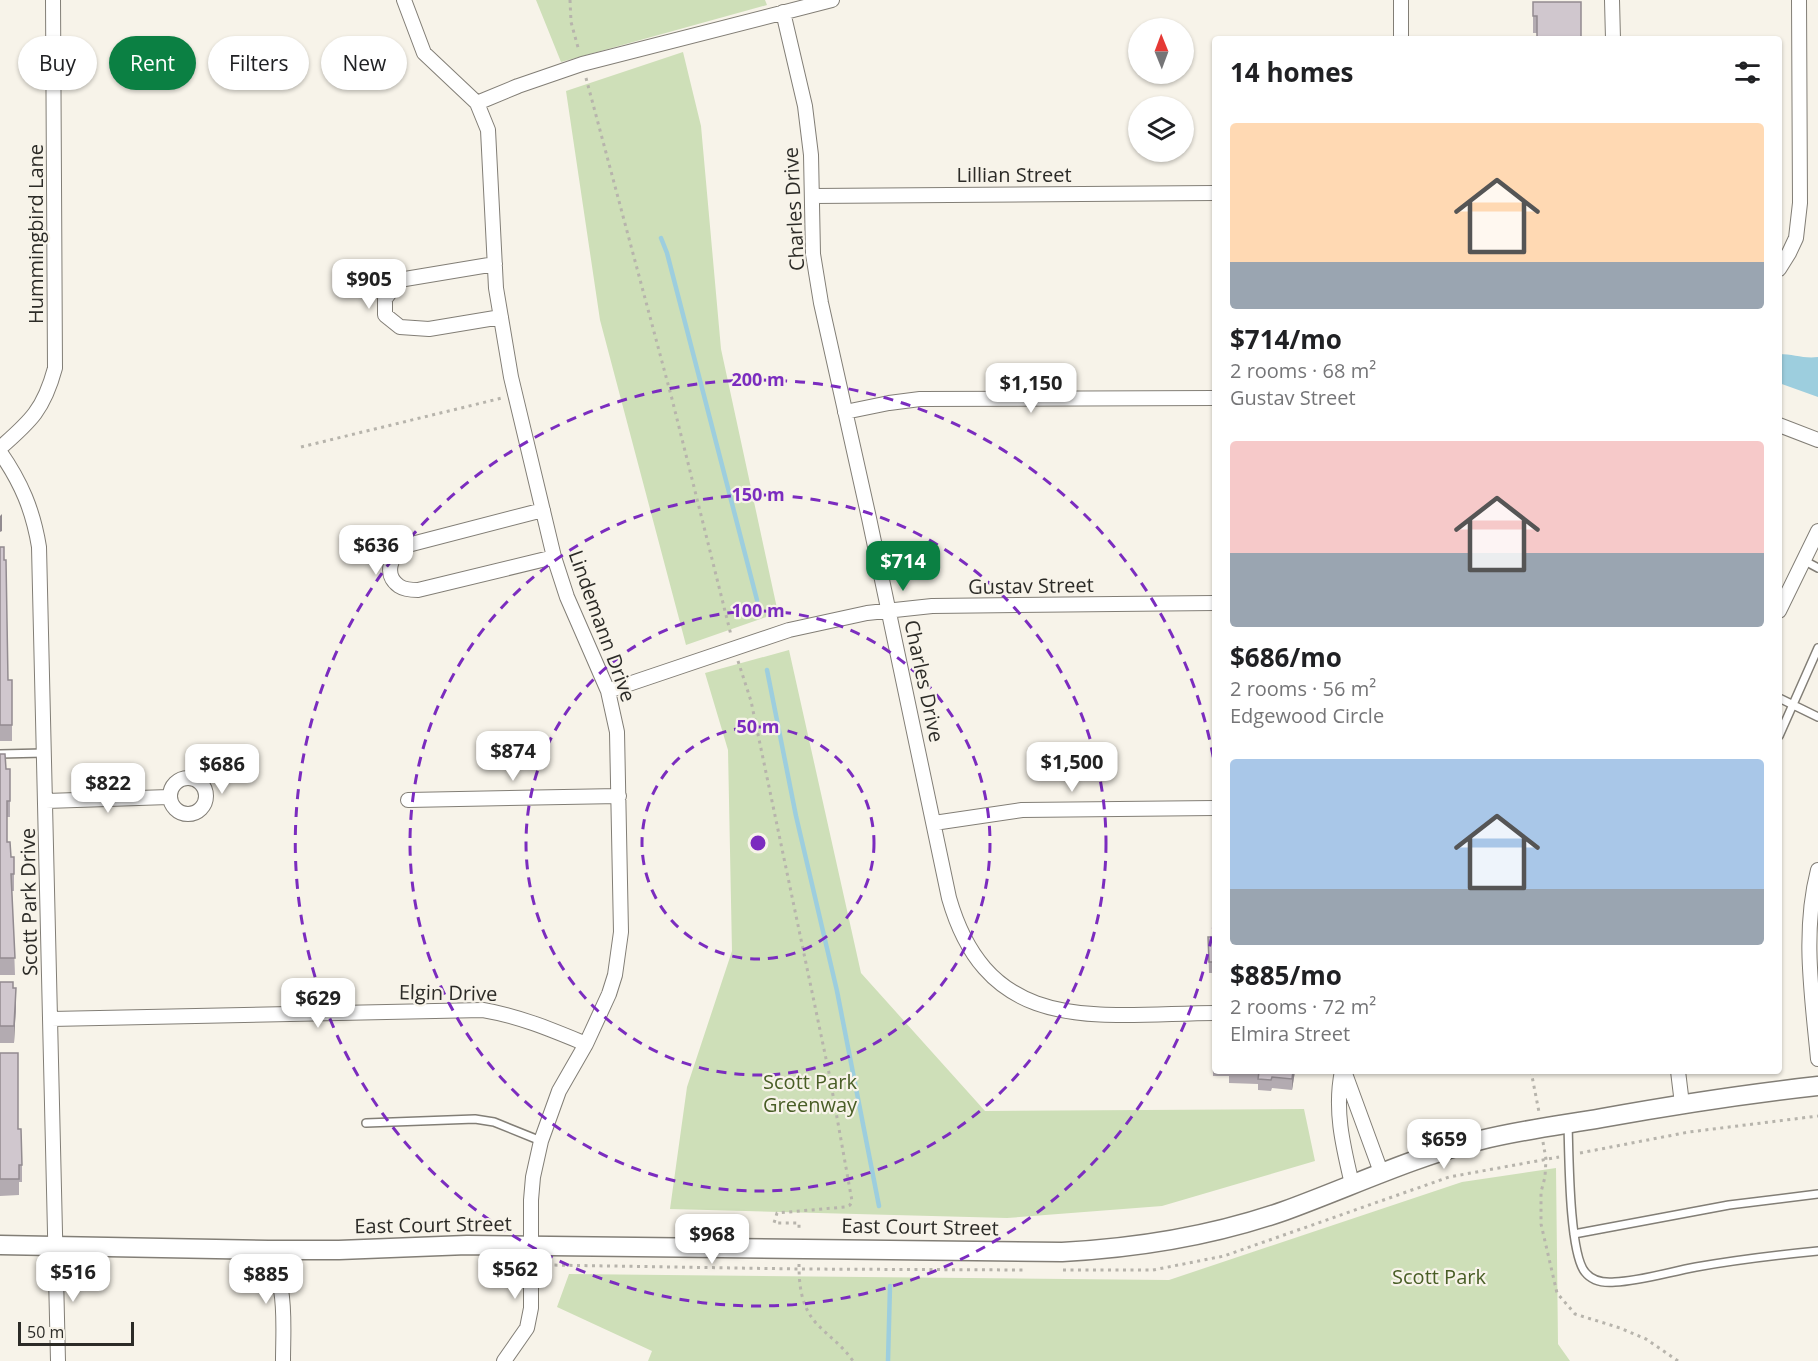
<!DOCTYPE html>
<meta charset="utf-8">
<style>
:root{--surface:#fff;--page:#f2f2f2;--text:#202124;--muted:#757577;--accent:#0b8043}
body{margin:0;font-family:"Open Sans",sans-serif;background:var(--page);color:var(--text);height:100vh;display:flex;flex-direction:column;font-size:22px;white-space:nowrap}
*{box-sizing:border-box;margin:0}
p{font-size:20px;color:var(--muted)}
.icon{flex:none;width:33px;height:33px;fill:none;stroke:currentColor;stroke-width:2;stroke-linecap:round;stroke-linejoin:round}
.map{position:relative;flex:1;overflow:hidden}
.details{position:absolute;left:1212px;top:36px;width:570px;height:1038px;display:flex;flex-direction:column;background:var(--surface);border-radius:6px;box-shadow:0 2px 4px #0004}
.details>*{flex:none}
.guide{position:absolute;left:18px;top:36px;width:570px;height:54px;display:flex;gap:12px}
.needle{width:39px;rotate:359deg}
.tools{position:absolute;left:1128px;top:18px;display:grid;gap:12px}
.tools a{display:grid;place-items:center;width:66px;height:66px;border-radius:50%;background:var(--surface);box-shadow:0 2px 4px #0004;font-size:30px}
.scale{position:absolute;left:18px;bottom:15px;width:116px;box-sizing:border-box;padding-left:6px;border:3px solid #2c2b27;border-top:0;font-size:16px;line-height:21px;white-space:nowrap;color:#2c2b27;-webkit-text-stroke:4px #f7f3e9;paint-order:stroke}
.price{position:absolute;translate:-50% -51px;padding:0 14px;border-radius:12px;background:#fff;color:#222;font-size:20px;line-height:39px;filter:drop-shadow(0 2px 3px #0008)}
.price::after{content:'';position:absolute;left:50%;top:36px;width:18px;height:14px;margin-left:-9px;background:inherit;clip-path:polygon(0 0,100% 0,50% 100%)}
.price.on{background:var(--accent);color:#fff}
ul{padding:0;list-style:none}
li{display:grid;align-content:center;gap:12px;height:318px;padding:0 18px}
li span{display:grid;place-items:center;height:186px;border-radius:6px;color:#555}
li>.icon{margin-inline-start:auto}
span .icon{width:108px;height:108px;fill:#fffc;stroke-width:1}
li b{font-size:26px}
h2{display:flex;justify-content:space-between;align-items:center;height:72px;padding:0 18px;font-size:26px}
.chip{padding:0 21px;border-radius:27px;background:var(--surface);box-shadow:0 2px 4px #0004;font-size:21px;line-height:54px}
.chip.on{background:var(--accent);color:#fff}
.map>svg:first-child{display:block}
.green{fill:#cedfb8}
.water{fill:#9dcede}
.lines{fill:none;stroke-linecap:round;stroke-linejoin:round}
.stream{stroke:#9dcede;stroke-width:4.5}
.service-casing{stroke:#827e76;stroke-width:10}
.minor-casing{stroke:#827e76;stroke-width:16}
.tertiary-casing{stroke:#827e76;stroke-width:21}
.path{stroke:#b7b4ac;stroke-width:3;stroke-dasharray:3 4.5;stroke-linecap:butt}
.service{stroke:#fff;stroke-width:7}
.minor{stroke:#fff;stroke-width:14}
.tertiary{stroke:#fff;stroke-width:18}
.wall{fill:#b3abb1}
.shaded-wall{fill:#928b90}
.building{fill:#d0c7ce;stroke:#928b90;stroke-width:1.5}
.ring{fill:none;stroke:#7b2cbf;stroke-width:3;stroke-dasharray:10 8}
.labels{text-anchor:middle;stroke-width:4.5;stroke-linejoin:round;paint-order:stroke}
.street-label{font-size:20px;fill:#2c2b27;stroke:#f7f3e9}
.park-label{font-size:20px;fill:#495e26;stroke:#f7f3e9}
.centre{fill:#7b2cbf;stroke:#f7f3e9;stroke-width:3}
.ring-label{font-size:18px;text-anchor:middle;font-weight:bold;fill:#7b2cbf;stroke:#f7f3e9;stroke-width:4.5;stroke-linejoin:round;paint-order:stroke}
</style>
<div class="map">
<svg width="1818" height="1361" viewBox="0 0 1818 1361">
<rect width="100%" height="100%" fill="#f7f3e9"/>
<path class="green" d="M 536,0 L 765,0 L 767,5 L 561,62 Z
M 683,52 L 701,126 L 721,349 L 778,613 L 686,645 L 600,320 L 566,91 Z
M 789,650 L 861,973 L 985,1111 L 1304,1109 L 1315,1161 L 1162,1206 L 1007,1218 L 670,1209 L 687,1087 L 732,951 L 728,750 L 705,673 Z
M 1556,1168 L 1558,1344 L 1570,1361 L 648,1361 L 652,1351 L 557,1307 L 569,1274 L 1169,1280 L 1462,1182 Z"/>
<path class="water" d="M 1779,354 C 1793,354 1804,359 1818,357 L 1818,397 L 1779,383 Z"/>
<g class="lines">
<path class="stream" d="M 661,238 L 667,253 L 757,600
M 767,670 L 796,816 L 837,991 L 879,1206
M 888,1361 L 890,1286"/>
<g class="service-casing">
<path id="service" d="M 1803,560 L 1818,568
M 1779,698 L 1818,717
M 1779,736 L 1818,648
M 0,754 L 44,753
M 366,1123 L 475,1119 L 494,1122 L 541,1141
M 1568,1124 C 1569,1153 1569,1253 1585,1272 C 1592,1281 1604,1283 1615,1282 C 1641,1281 1669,1272 1696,1267 C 1736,1260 1777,1255 1818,1251
M 1574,1234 L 1729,1205 L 1818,1194"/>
</g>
<g class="minor-casing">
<path id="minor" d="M 404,0 L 424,53 L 477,103 L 488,130 L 496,288 L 511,377 L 554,557 L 567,597 L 608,691 L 617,732 L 621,932 L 615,975 L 609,994 L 586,1044 L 559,1091 L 541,1141 L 533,1177 L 531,1200 L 531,1308 L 527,1328 L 504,1361
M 1401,0 L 1401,39
M 1612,0 L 1613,39
M 783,12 L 805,106 L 811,155 L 813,254 L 821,303 L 869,518 L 949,898 C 989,1038 1099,1014 1215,1013
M 477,103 L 518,86 L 582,64 L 832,0
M 813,196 L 1215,193
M 495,264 L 399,280 L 385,299 L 385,315 L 400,327 L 429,329 L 501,317
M 1779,269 L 1789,253 L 1796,238 L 1800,203 L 1799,0
M 845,412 L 889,403 L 920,399 L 1215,398
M 1779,425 L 1818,440
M 0,448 C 31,421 44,409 55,368 L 53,0
M 0,452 C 21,482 33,510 39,547 L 58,1361
M 543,510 L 404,546 C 391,555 383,575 399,586 C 405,590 412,590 418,590 L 554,557
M 1779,611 L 1818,531
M 608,691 L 789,630 L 867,613 L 932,606 L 1215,603
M170 796a18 18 0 1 1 36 0a18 18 0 1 1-36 0Z
M 408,800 L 619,796
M 46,801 L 169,797
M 934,823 L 1022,810 L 1215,808
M 1818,870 C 1802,932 1812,995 1818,1059
M 51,1019 L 483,1010 C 519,1016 552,1030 586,1044
M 1342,1071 C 1334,1110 1343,1146 1352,1184
M 1344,1071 L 1381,1172
M 1678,1071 L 1682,1104
M 268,1250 C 270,1264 279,1275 281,1290 C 285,1312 283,1338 283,1361"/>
</g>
<g class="tertiary-casing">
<path id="tertiary" d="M 0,1245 L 268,1250 L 339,1250 L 467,1245 L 1062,1252 C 1138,1248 1212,1236 1284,1211 C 1350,1187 1413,1157 1481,1140 C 1521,1130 1562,1125 1602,1118 C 1674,1105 1745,1094 1818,1086"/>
</g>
<path class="path" d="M 570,0 L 571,22 L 579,51
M 586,78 L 672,399 L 731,635
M 301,447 L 502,398
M 738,661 L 751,701 L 829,1073 L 852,1201 L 850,1205 L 845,1207 L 777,1213 L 774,1223 L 799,1223 L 799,1232
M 1531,1071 L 1539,1112
M 1543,1142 L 1546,1159 L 1545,1177 L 1541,1192 L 1541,1224 L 1557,1293 L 1575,1314 L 1620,1328 L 1646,1339 L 1678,1361
M 1580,1153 L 1689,1132 L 1818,1116
M 799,1264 C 799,1285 801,1306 816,1323 C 828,1336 842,1345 853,1361
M 547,1265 L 799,1269 L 1026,1270
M 1063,1270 L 1153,1270 L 1224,1256 L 1449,1177 L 1559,1157"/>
<use href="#service" class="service"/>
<use href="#minor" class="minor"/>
<use href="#tertiary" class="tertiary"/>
</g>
<path class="wall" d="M 1533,2 L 1581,2 L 1537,33 L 1533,33 Z
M 0,547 L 8,680 L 12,680 L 12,741 L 0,741 Z
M 0,754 L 6,769 L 10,769 L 10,817 L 7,817 L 7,842 L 11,857 L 14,857 L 14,891 L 12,891 L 15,975 L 0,975 Z
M 1208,937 L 1215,937 L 1215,973 L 1209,973 Z
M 0,982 L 13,988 L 16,1004 L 14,1043 L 0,1043 Z
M 1213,1030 L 1215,1030 L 1215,1071 L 1295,1071 L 1292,1090 L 1272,1088 L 1271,1091 L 1258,1090 L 1258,1084 L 1229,1083 L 1229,1076 L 1213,1076 Z
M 0,1053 L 18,1129 L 22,1165 L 22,1182 L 19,1182 L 19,1195 L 0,1196 Z"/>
<path class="shaded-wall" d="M 2,514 L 2,531 L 0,532 L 0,516 Z
M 16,988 L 16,1004 L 14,1043 L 14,1026 Z
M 1293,1071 L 1295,1071 L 1292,1090 L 1292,1079 Z"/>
<path class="building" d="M 1533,2 L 1581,2 L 1581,39 L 1537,39 L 1537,16 L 1533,16 Z
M 0,547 L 4,547 L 4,560 L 6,560 L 8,680 L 12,680 L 12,725 L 0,725 Z
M 0,754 L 5,754 L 6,769 L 10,769 L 10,801 L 7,801 L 7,842 L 10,842 L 11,857 L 14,857 L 14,874 L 11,874 L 15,958 L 0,958 Z
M 1208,937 L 1215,937 L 1215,962 L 1209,962 Z
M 0,982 L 13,982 L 13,988 L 16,988 L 14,1026 L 0,1026 Z
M 1213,1030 L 1215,1030 L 1215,1065 L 1213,1065 Z
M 0,1053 L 18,1053 L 18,1129 L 21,1129 L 22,1165 L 19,1165 L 19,1179 L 0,1179 Z
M 1229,1071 L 1293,1071 L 1292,1079 L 1272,1077 L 1271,1080 L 1258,1079 L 1259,1072 Z"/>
<g class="ring">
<circle cx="758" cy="843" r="116"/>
<circle cx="758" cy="843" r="232"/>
<circle cx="758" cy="843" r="348"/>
<path d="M1215 919A463 463 0 1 1 1215 767"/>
</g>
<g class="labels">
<g class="street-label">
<text x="1014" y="182">Lillian Street</text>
<text transform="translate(794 209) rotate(-93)" y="7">Charles Drive</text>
<text transform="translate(36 234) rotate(-90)" y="7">Hummingbird Lane</text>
<text transform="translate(1031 586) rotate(-1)" y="7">Gustav Street</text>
<text transform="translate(602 626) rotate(70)" y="7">Lindemann Drive</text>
<text transform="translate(924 681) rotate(78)" y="7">Charles Drive</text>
<text transform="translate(29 902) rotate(-91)" y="7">Scott Park Drive</text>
<text transform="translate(448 993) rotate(1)" y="7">Elgin Drive</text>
<text transform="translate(433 1225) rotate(-1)" y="7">East Court Street</text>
<text transform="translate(920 1227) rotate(1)" y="7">East Court Street</text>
</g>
<g class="park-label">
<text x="810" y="1089">Scott Park<tspan x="810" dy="23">Greenway</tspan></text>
<text x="1439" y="1284">Scott Park</text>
</g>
</g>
<circle cx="758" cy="843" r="9" class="centre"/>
<g class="ring-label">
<text x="758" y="386">200 m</text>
<text x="758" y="501">150 m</text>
<text x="758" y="617">100 m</text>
<text x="758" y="733">50 m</text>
</g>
</svg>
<div class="tools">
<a><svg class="needle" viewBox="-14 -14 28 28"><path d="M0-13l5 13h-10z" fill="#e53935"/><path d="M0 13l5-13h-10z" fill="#757577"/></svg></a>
<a><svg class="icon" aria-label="layers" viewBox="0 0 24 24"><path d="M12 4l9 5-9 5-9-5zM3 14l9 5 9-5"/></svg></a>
</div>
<div class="scale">50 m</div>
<b class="price" style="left:369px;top:310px">$905</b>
<b class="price" style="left:1031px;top:414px">$1,150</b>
<b class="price" style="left:376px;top:576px">$636</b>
<b class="price on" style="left:903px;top:592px">$714</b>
<b class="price" style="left:513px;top:782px">$874</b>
<b class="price" style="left:1072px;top:793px">$1,500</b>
<b class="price" style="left:222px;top:795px">$686</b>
<b class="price" style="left:108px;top:814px">$822</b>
<b class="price" style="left:318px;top:1029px">$629</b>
<b class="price" style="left:1444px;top:1170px">$659</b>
<b class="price" style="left:712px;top:1265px">$968</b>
<b class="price" style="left:515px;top:1300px">$562</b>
<b class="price" style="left:73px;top:1303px">$516</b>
<b class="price" style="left:266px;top:1305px">$885</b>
<div class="guide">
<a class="chip">Buy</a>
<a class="chip on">Rent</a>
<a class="chip">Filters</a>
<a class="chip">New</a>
</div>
<section class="details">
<h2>14 homes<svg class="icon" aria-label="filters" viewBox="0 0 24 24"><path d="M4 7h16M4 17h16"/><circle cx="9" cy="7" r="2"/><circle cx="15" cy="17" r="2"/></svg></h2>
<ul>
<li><span style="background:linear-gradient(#ffd9b3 75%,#9aa5b1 0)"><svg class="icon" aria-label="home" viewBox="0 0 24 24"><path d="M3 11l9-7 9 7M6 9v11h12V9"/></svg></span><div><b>$714/mo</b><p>2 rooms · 68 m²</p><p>Gustav Street</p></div></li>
<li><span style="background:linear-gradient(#f6c9c9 60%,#9aa5b1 0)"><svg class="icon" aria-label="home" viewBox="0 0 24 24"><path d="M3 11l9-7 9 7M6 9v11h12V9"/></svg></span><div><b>$686/mo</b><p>2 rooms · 56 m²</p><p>Edgewood Circle</p></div></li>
<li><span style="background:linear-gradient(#a9c7e8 70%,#9aa5b1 0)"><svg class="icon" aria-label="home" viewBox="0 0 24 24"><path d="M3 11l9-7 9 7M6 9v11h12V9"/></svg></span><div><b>$885/mo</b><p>2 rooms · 72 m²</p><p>Elmira Street</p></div></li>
</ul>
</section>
</div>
